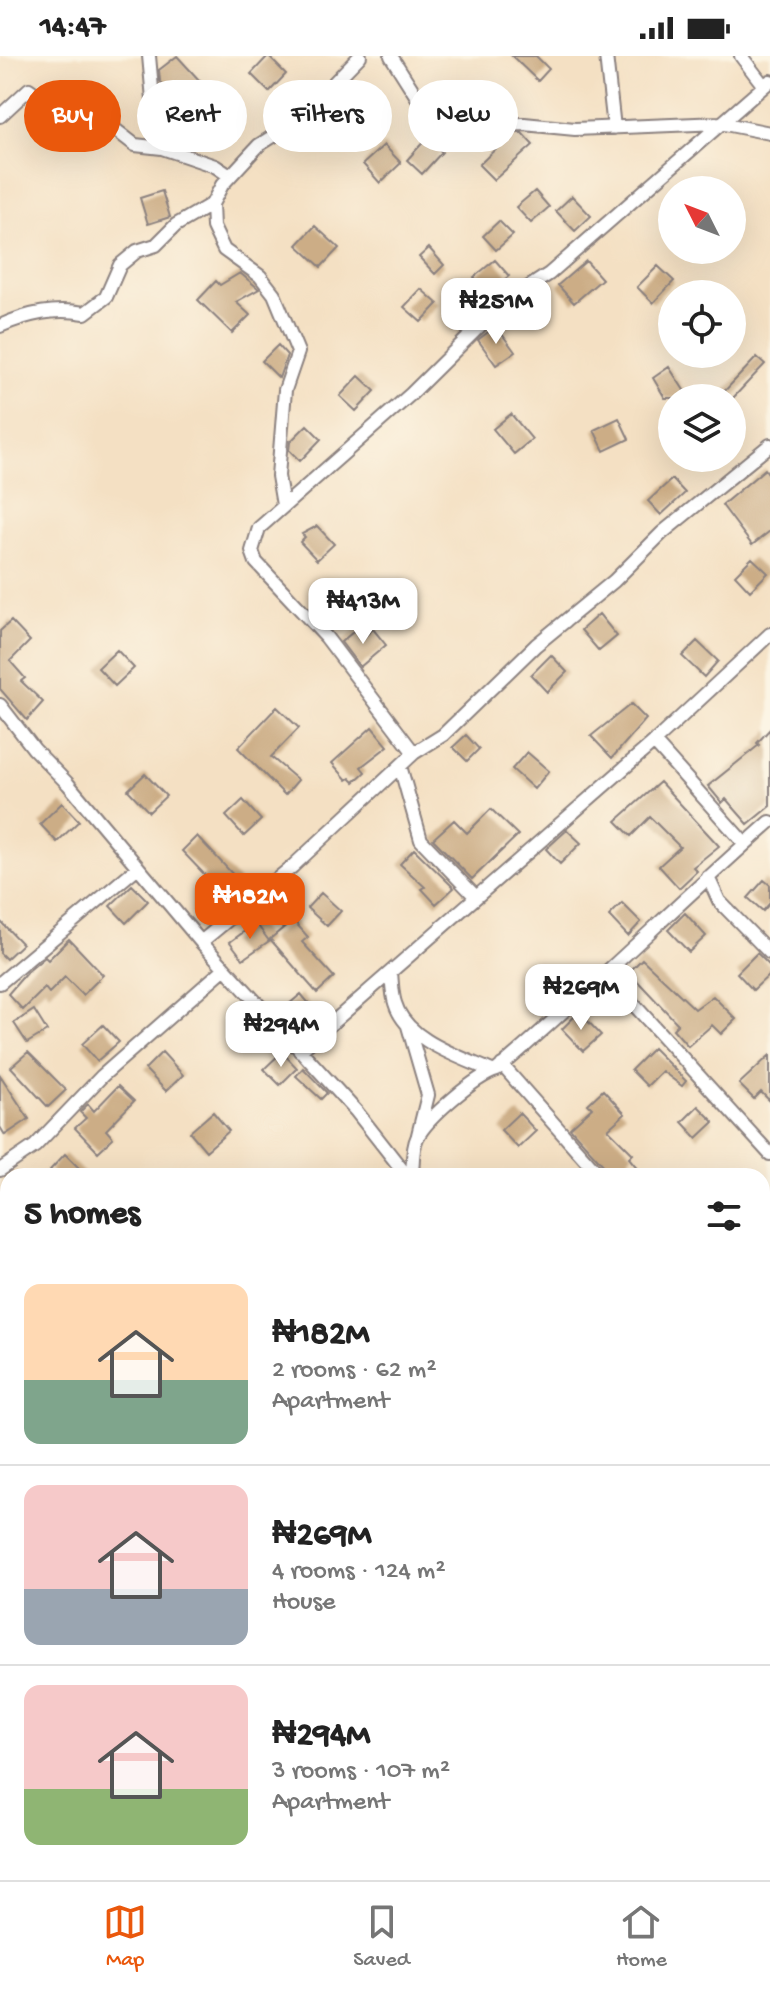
<!DOCTYPE html>
<meta charset="utf-8">
<style>
:root{--surface:#fff;--page:#f2f2f2;--text:#222;--muted:#767676;--line:#e0e0e0;--accent:#ea580c}
body{margin:0;font-family:"Gochi Hand",sans-serif;background:var(--page);color:var(--text);height:100vh;display:flex;flex-direction:column;font-size:30px;white-space:nowrap}
*{box-sizing:border-box;margin:0}
p{font-size:26px;color:var(--muted)}
.icon{flex:none;width:44px;height:44px;fill:none;stroke:currentColor;stroke-width:2;stroke-linecap:round;stroke-linejoin:round}
.map{position:relative;flex:1;overflow:hidden}
.panel{position:absolute;left:0px;top:1112px;width:770px;height:712px;display:flex;flex-direction:column;background:var(--surface);border-radius:24px 24px 0 0;box-shadow:0 8px 32px #0002}
.panel>*{flex:none}
.top-card{position:absolute;left:24px;top:24px;width:722px;height:72px;display:flex;gap:16px}
.needle{width:52px;rotate:312deg}
.fabs{position:absolute;left:658px;top:120px;display:grid;gap:16px}
.fabs a{display:grid;place-items:center;width:88px;height:88px;border-radius:50%;background:var(--surface);box-shadow:0 8px 32px #0002;font-size:40px}
.price{position:absolute;translate:-50% -68px;padding:0 18px;border-radius:16px;background:#fff;color:#222;font-size:26px;line-height:52px;filter:drop-shadow(0 2px 4px #0008)}
.price::after{content:'';position:absolute;left:50%;top:48px;width:24px;height:18px;margin-left:-12px;background:inherit;clip-path:polygon(0 0,100% 0,50% 100%)}
.price.on{background:var(--accent);color:#fff}
ul{padding:0;list-style:none}
li{display:flex;align-items:center;gap:24px;height:200px;padding:0 24px}
li+li{border-top:2px solid var(--line)}
li span{display:grid;place-items:center;flex:none;width:224px;height:160px;border-radius:16px;color:#555}
li>.icon{margin-inline-start:auto}
span .icon{width:96px;height:96px;fill:#fffc;stroke-width:1}
li b{font-size:34px}
h2{display:flex;justify-content:space-between;align-items:center;height:96px;padding:0 24px;font-size:34px}
.tag{padding:0 28px;border-radius:36px;background:var(--surface);box-shadow:0 8px 32px #0002;font-size:28px;line-height:72px}
.tag.on{background:var(--accent);color:#fff}
.status{display:flex;justify-content:space-between;align-items:center;height:56px;padding:0 40px;background:var(--surface);direction:ltr}
.status svg{height:22px;fill:currentColor}
.tab-bar{display:flex;justify-content:space-around;align-items:center;height:112px;border-top:2px solid var(--line);background:var(--surface);font-size:22px;color:var(--muted)}
.tab-bar a{display:grid;justify-items:center;gap:4px}
.tab-bar .on{color:var(--accent)}
.map>svg:first-child{display:block}
.building{fill:#ccad86}
.lines{fill:none;stroke-linecap:round;stroke-linejoin:round}
.minor-casing{stroke:#8b817f;stroke-width:16}
.path{stroke:#8b817f;stroke-width:2;stroke-dasharray:2 6;stroke-linecap:butt}
.minor{stroke:#fff;stroke-width:12}
</style>
<div class="status"><b>14:47</b><svg viewBox="0 0 49 12"><path d="M0 12V9h3v3zM5 12V6h3v6zM10 12V3h3v9zM15 12V0h3v12zM26 1h20v11H26zM47 4h2v5h-2z"/></svg></div>
<div class="map">
<svg width="770" height="1824" viewBox="0 0 770 1824">
<rect width="100%" height="100%" fill="#fcf5e5"/>
<filter id="ink" filterUnits="userSpaceOnUse"><feTurbulence type="fractalNoise" baseFrequency=".0125" numOctaves="2"/><feDisplacementMap in="SourceGraphic" scale="16" xChannelSelector="R" yChannelSelector="G"/><feConvolveMatrix kernelMatrix="1 2 1 2 8 2 1 2 1" color-interpolation-filters="sRGB"/></filter>
<filter id="wash" filterUnits="userSpaceOnUse"><feTurbulence type="fractalNoise" baseFrequency=".006" numOctaves="4" result="noise"/><feDisplacementMap in="SourceGraphic" scale="32" xChannelSelector="R" yChannelSelector="G"/><feGaussianBlur stdDeviation="1.8" result="paint"/><feColorMatrix in="noise" values="0 0 0 0 0 0 0 0 0 0 0 0 0 0 0 0 0 1.4 0 .05"/><feComposite in="paint" operator="in"/></filter>
<g filter="url(#wash)">
<rect width="100%" height="100%" fill="#f4e0c3"/>
<g id="blocks">
<path class="building" d="M 177,0 L 211,37 L 189,58 L 160,25 L 159,14 Z
M 268,0 L 286,18 L 269,36 L 251,18 Z
M 512,0 L 536,0 L 549,13 L 538,25 Z
M 348,37 L 364,57 L 339,75 L 324,55 Z
M 512,77 L 522,77 L 533,89 L 494,124 L 479,109 Z
M 427,82 L 442,96 L 422,118 L 407,104 Z
M 384,89 L 401,107 L 380,127 L 363,108 Z
M 162,135 L 170,161 L 148,168 L 140,142 Z
M 535,135 L 549,151 L 531,167 L 516,151 Z
M 572,140 L 591,160 L 575,175 L 556,155 Z
M 499,165 L 513,179 L 496,194 L 483,180 Z
M 315,170 L 339,192 L 321,211 L 297,189 Z
M 429,192 L 444,209 L 435,218 L 419,201 Z
M 495,204 L 509,220 L 488,237 L 474,221 Z
M 586,205 L 602,223 L 574,247 L 558,229 Z
M 658,210 L 674,225 L 653,247 L 637,231 Z
M 240,217 L 259,233 L 236,246 L 250,259 L 232,277 L 198,244 L 216,225 L 220,229 Z
M 421,233 L 438,248 L 421,266 L 404,251 Z
M 496,270 L 515,296 L 496,309 L 478,284 Z
M 278,289 L 287,299 L 279,322 L 262,305 Z
M 757,301 L 765,308 L 733,342 L 718,342 Z
M 669,311 L 689,342 L 665,342 L 653,322 Z
M 359,320 L 375,335 L 356,355 L 340,340 Z
M 511,358 L 532,383 L 514,398 L 493,373 Z
M 619,362 L 629,383 L 604,395 L 594,374 Z
M 307,369 L 321,383 L 300,405 L 289,394 L 290,386 Z
M 765,413 L 770,420 L 770,475 L 752,489 L 722,449 Z
M 672,423 L 685,437 L 661,459 L 648,445 Z
M 317,470 L 334,488 L 317,504 L 300,486 L 305,481 L 302,478 Z
M 752,502 L 768,517 L 750,535 L 735,519 Z
M 599,558 L 617,580 L 599,595 L 581,574 Z
M 11,565 L 30,585 L 10,605 L 25,622 L 21,625 L 43,646 L 27,664 L 0,633 L 0,575 Z
M 358,572 L 365,580 L 373,573 L 386,589 L 360,611 L 341,586 Z
M 697,585 L 718,605 L 704,621 L 682,600 Z
M 117,594 L 134,612 L 115,630 L 98,612 Z
M 551,599 L 567,616 L 547,636 L 531,619 Z
M 631,648 L 646,663 L 612,702 L 591,680 Z
M 277,651 L 299,672 L 271,701 L 298,724 L 285,739 L 238,692 Z
M 372,671 L 388,690 L 361,711 L 365,716 L 354,726 L 350,722 L 347,724 L 332,707 Z
M 770,673 L 770,750 L 748,768 L 726,743 L 722,747 L 708,730 L 759,689 L 757,687 Z
M 466,679 L 479,693 L 467,705 L 453,691 Z
M 527,696 L 549,715 L 534,733 L 512,713 Z
M 145,718 L 166,740 L 149,756 L 128,734 Z
M 660,726 L 719,790 L 693,811 L 697,815 L 679,832 L 659,810 L 680,791 L 650,761 L 631,780 L 616,765 Z
M 243,744 L 261,764 L 244,780 L 226,760 Z
M 62,747 L 79,765 L 57,786 L 40,768 Z
M 491,753 L 518,779 L 472,823 L 433,783 L 454,764 L 467,777 Z
M 567,774 L 581,787 L 560,808 L 546,793 Z
M 197,780 L 239,825 L 222,843 L 201,823 L 205,819 L 182,795 Z
M 414,793 L 454,832 L 436,848 L 422,833 L 425,831 L 400,808 Z
M 764,824 L 770,829 L 770,847 L 763,855 L 748,842 Z
M 132,829 L 148,845 L 126,867 L 110,850 Z
M 321,837 L 341,855 L 327,870 L 307,852 Z
M 622,847 L 641,866 L 628,880 L 609,860 Z
M 685,857 L 706,880 L 689,896 L 668,874 Z
M 293,864 L 308,881 L 302,886 L 334,921 L 317,937 L 270,883 Z
M 0,865 L 22,888 L 6,903 L 0,897 Z
M 256,867 L 269,885 L 243,903 L 230,886 Z
M 69,883 L 103,919 L 83,939 L 65,921 L 49,937 L 45,932 L 23,954 L 8,938 L 27,916 L 45,901 L 48,904 Z
M 757,897 L 770,910 L 770,918 L 753,934 L 737,917 Z
M 642,903 L 695,953 L 713,940 L 736,963 L 721,978 L 712,969 L 688,990 L 673,973 L 678,968 L 629,916 Z
M 301,938 L 316,956 L 298,972 L 282,954 Z
M 34,954 L 47,975 L 27,987 L 14,967 Z
M 579,956 L 601,979 L 583,995 L 562,973 Z
M 103,969 L 119,986 L 97,1005 L 82,988 Z
M 653,992 L 686,1025 L 682,1030 L 662,1015 L 647,1030 L 631,1014 Z
M 28,996 L 66,1034 L 48,1051 L 11,1011 Z
M 162,996 L 183,1019 L 166,1035 L 145,1013 Z
M 282,996 L 297,1012 L 280,1029 L 264,1013 Z
M 770,999 L 770,1045 L 761,1036 L 754,1043 L 739,1028 Z
M 303,1012 L 327,1037 L 321,1043 L 296,1020 Z
M 0,1019 L 29,1063 L 5,1079 L 0,1071 Z
M 118,1030 L 134,1045 L 106,1074 L 113,1082 L 98,1096 L 75,1072 L 86,1062 L 80,1056 L 88,1048 L 94,1055 Z
M 603,1034 L 625,1058 L 608,1073 L 633,1098 L 629,1102 L 644,1120 L 613,1120 L 570,1072 L 592,1052 L 588,1048 Z
M 698,1050 L 714,1066 L 697,1082 L 682,1066 Z
M 213,1056 L 229,1075 L 206,1095 L 190,1076 Z
M 519,1057 L 536,1075 L 518,1092 L 501,1074 Z
M 65,1098 L 87,1120 L 56,1120 L 50,1114 Z"/>
</g>
</g>
<g filter="url(#ink)">
<use href="#blocks" fill-opacity="0" stroke="#8b817f" stroke-width="2"/>
<g class="lines">
<g class="minor-casing">
<path id="minor" d="M 149,0 L 156,76 L 162,92 L 215,110 L 230,120
M 391,0 L 429,60 L 456,70 L 524,68 L 575,73 L 720,67 L 770,77
M 606,0 L 614,72
M 741,0 L 764,30
M 0,60 L 29,33 L 56,52 L 99,61 L 135,89 L 162,92
M 0,270 C 29,257 54,252 85,257 L 106,241 L 120,209 L 137,195 L 156,189 L 176,169 L 212,148
M 283,449 L 278,420 L 285,334 L 298,296 L 274,238 L 260,220 L 224,194 L 213,171 L 212,148 L 222,129 L 259,89 L 296,66 L 360,0
M 0,649 L 34,693 L 68,728 L 201,886 L 356,1055 L 407,1120
M 654,686 L 745,788
M 414,697 L 326,581 L 256,506 L 252,495 L 259,472 L 411,338 L 501,249 L 549,218 L 770,25
M 400,710 L 421,784 L 475,840
M 708,821 L 719,845 L 770,897
M 201,886 L 293,810 L 414,697 L 443,679 L 536,589 L 614,525 L 662,477 L 770,389
M 391,916 C 392,926 392,938 395,947 C 406,985 461,1001 492,1015
M 606,918 L 770,1098
M 0,927 L 138,811
M 408,970 L 428,1039 L 418,1079
M 300,995 L 654,686 L 770,578
M 502,1009 L 600,1120
M 0,1114 L 35,1090 L 102,1020 L 225,912
M 412,1120 C 413,1109 412,1092 417,1082 C 427,1062 476,1020 497,1014 C 591,934 678,847 770,766
M 762,1307 L 770,1316
M 0,1466 L 8,1463
M 762,1513 L 770,1526
M 762,1695 L 770,1687
M 762,1734 L 770,1744
M 466,1816 L 474,1824
M 610,1824 L 621,1816"/>
</g>
<path class="path" d="M 762,1457 L 770,1452
M 60,1824 L 66,1816
M 442,1824 L 448,1816"/>
<use href="#minor" class="minor"/>
</g>
</g>
</svg>
<div class="fabs">
<a><svg class="needle" viewBox="-14 -14 28 28"><path d="M0-13l5 13h-10z" fill="#e53935"/><path d="M0 13l5-13h-10z" fill="#767676"/></svg></a>
<a><svg class="icon" aria-label="locate" viewBox="0 0 24 24"><circle cx="12" cy="12" r="6"/><path d="M12 2v4M12 18v4M2 12h4M18 12h4"/></svg></a>
<a><svg class="icon" aria-label="layers" viewBox="0 0 24 24"><path d="M12 4l9 5-9 5-9-5zM3 14l9 5 9-5"/></svg></a>
</div>
<b class="price" style="left:496px;top:290px">₦251M</b>
<b class="price" style="left:363px;top:590px">₦413M</b>
<b class="price on" style="left:250px;top:885px">₦182M</b>
<b class="price" style="left:581px;top:976px">₦269M</b>
<b class="price" style="left:281px;top:1013px">₦294M</b>
<div class="top-card">
<a class="tag on">Buy</a>
<a class="tag">Rent</a>
<a class="tag">Filters</a>
<a class="tag">New</a>
</div>
<section class="panel">
<h2>5 homes<svg class="icon" aria-label="filters" viewBox="0 0 24 24"><path d="M4 7h16M4 17h16"/><circle cx="9" cy="7" r="2"/><circle cx="15" cy="17" r="2"/></svg></h2>
<ul>
<li><span style="background:linear-gradient(#ffd9b3 60%,#7fa58c 0)"><svg class="icon" aria-label="home" viewBox="0 0 24 24"><path d="M3 11l9-7 9 7M6 9v11h12V9"/></svg></span><div><b>₦182M</b><p>2 rooms · 62 m²</p><p>Apartment</p></div></li>
<li><span style="background:linear-gradient(#f6c9c9 65%,#9aa5b1 0)"><svg class="icon" aria-label="home" viewBox="0 0 24 24"><path d="M3 11l9-7 9 7M6 9v11h12V9"/></svg></span><div><b>₦269M</b><p>4 rooms · 124 m²</p><p>House</p></div></li>
<li><span style="background:linear-gradient(#f6c9c9 65%,#8fb573 0)"><svg class="icon" aria-label="home" viewBox="0 0 24 24"><path d="M3 11l9-7 9 7M6 9v11h12V9"/></svg></span><div><b>₦294M</b><p>3 rooms · 107 m²</p><p>Apartment</p></div></li>
</ul>
</section>
</div>
<nav class="tab-bar">
<a class="on"><svg class="icon" aria-label="map" viewBox="0 0 24 24"><path d="M3 6l6-2 6 2 6-2v14l-6 2-6-2-6 2zM9 4v14M15 6v14"/></svg>Map</a>
<a><svg class="icon" aria-label="saved" viewBox="0 0 24 24"><path d="M7 4h10v16l-5-4-5 4z"/></svg>Saved</a>
<a><svg class="icon" aria-label="home" viewBox="0 0 24 24"><path d="M3 11l9-7 9 7M6 9v11h12V9"/></svg>Home</a>
</nav>
